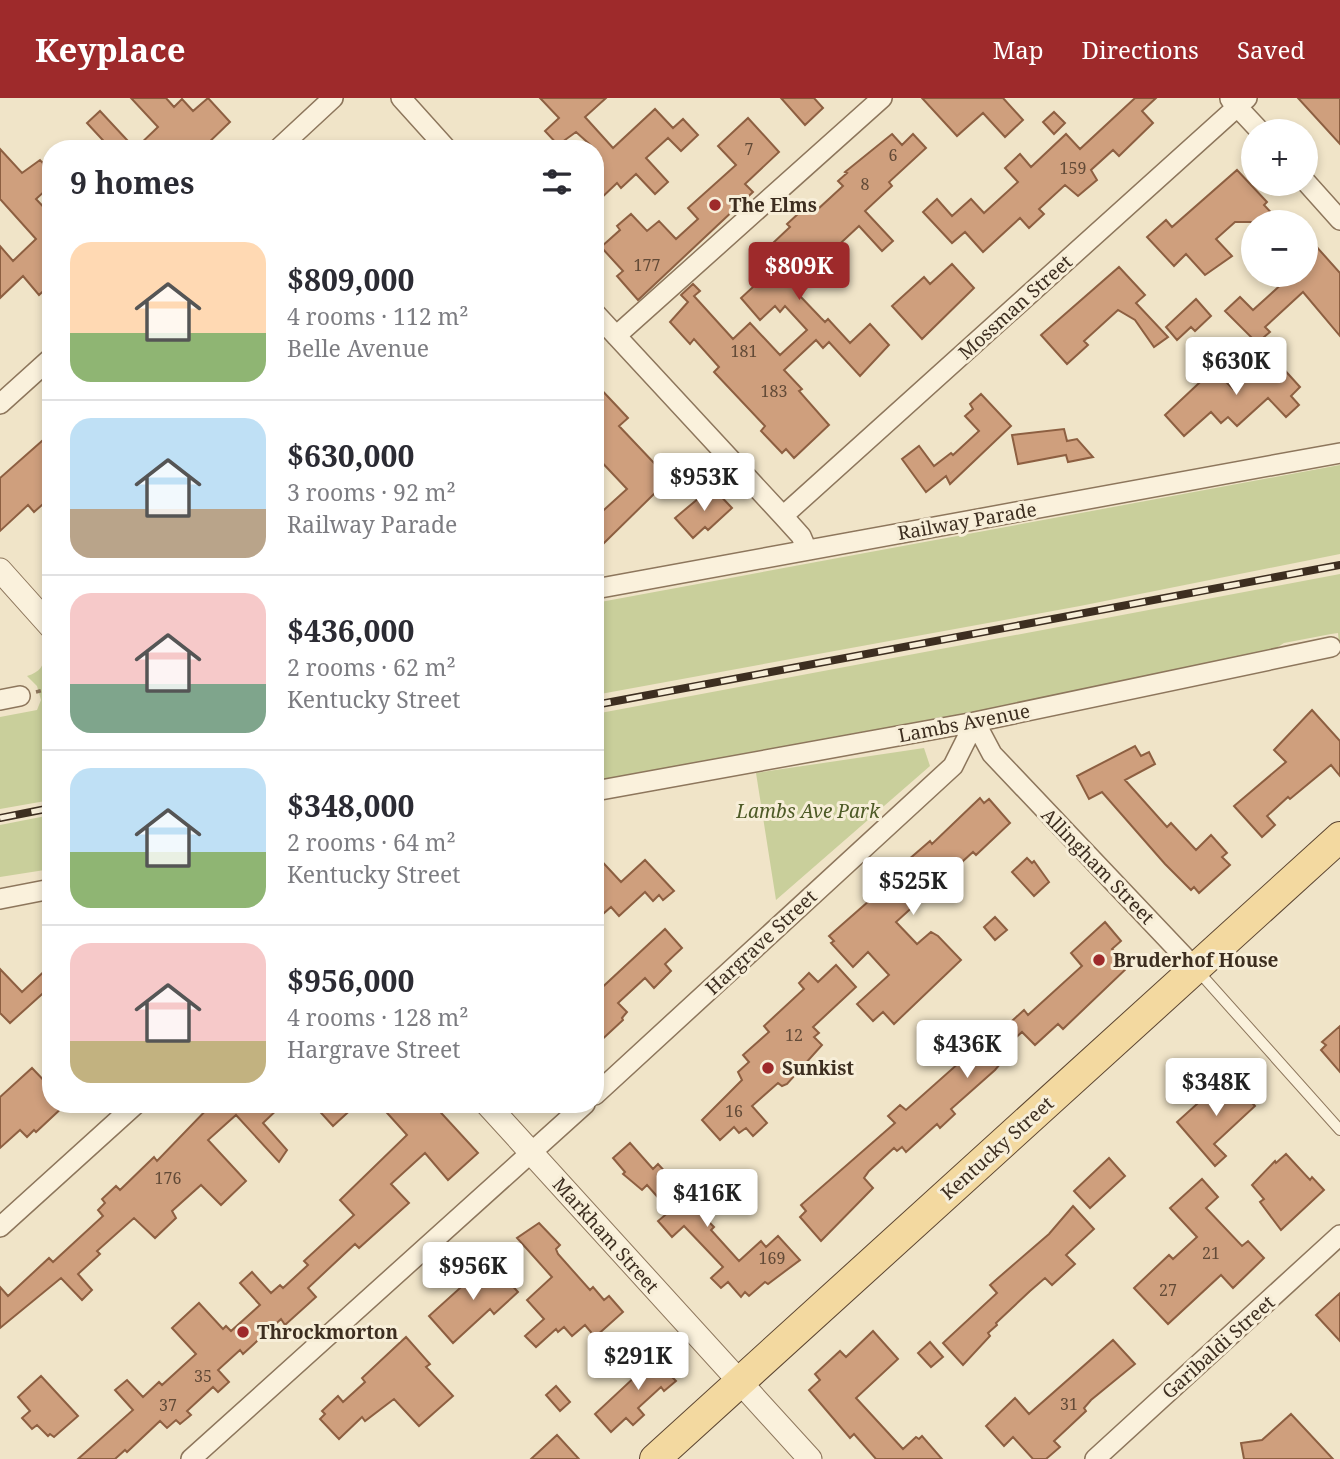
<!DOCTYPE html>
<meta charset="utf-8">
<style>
:root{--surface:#fff;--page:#f7f7f7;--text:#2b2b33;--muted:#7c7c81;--line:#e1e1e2;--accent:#9e2a2b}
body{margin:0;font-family:"Noto Serif",serif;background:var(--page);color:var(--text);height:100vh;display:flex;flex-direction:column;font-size:26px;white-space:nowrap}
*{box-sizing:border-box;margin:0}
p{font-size:23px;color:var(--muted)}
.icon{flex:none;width:38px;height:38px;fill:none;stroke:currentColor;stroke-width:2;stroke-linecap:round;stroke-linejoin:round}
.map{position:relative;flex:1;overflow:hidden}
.panel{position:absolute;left:42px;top:42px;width:562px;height:973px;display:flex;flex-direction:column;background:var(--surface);border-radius:28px;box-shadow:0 4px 10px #0003}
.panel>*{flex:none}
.buttons{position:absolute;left:1241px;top:21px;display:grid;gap:14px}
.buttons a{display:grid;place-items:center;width:77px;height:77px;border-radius:50%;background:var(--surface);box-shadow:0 4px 10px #0003;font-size:35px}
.price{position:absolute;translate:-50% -60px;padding:0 16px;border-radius:7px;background:#fff;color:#222;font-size:23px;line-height:46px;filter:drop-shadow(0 2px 4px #0008)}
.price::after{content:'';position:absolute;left:50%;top:42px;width:21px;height:16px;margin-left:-10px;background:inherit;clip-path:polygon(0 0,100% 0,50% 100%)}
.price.current{background:var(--accent);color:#fff}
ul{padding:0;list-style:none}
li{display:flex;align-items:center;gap:21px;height:175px;padding:0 28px}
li+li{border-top:2px solid var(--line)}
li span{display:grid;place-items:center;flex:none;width:196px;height:140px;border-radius:21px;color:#555}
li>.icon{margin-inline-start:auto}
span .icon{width:84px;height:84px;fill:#fffc;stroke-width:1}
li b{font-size:30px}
h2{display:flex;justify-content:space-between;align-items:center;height:84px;padding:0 28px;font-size:30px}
header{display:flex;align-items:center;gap:42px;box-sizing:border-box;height:98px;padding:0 35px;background:var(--accent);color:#fff}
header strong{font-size:33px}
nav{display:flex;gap:38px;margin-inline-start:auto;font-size:24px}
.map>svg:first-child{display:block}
.green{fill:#c9cf9b}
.building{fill:#cf9f7d;stroke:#8d5f41;stroke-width:2}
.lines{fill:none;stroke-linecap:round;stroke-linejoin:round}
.service-casing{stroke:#8d765c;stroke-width:12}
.minor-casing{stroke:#8d765c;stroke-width:22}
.tertiary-casing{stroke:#8d765c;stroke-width:25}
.primary-casing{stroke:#5b4430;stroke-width:32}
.path{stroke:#8d765c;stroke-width:3.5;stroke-dasharray:5 3.5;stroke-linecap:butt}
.service{stroke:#faf1dc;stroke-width:10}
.minor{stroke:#faf1dc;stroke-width:19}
.tertiary{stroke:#faf1dc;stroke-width:23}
.primary{stroke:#f3d9a0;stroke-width:30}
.rail-casing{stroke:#3d2e20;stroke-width:8}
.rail{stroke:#f7eed8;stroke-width:5;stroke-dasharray:16;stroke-linecap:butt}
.poi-dot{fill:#9e2a2b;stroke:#f7eed8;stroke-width:2.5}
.labels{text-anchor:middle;stroke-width:6;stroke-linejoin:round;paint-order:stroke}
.number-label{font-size:16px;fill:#624a37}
.poi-label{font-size:19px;font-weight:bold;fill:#3d2e20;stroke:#f7eed8;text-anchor:start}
.street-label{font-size:19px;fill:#3d2e20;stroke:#f7eed8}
.park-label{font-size:19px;font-style:italic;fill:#4d5a26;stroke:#f7eed8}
</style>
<header>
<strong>Keyplace</strong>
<nav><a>Map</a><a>Directions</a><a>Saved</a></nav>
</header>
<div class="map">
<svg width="1340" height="1361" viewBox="0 0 1340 1361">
<rect width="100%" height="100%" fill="#f0e4c8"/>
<path class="green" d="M 1340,367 L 1340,456 L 1080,508 L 595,597 L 595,505 Z
M 1340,476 L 1340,556 L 1338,535 L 1331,536 L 1284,545 L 1263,558 L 1177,577 L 595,683 L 595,616 Z
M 45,555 L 51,561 L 51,702 L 0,711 L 0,619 L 37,612 L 41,602 L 37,588 L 27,578 C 40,574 44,568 45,555 Z
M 924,650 L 930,668 L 776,802 L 756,675 Z
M 51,717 L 51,771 L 0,779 L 0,727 Z"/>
<path class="building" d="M 131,0 L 166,0 L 174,9 L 182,1 L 193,13 L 208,0 L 230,24 L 202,51 L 135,51 L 158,29 Z
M 540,0 L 606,0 L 585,19 L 613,50 L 655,11 L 673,30 L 683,21 L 698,37 L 681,53 L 668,40 L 646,60 L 668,84 L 655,96 L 636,76 L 621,90 L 617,85 L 595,106 L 595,51 L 576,34 L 558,47 L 545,33 L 559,20 Z
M 781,0 L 814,0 L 823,10 L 805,27 Z
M 922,0 L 1003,0 L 1023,22 L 1005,39 L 983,15 L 957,38 Z
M 1135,0 L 1156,0 L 1142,13 L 1153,25 L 1119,58 L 1113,52 L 1091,72 L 1097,82 L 1078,98 L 1065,87 L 1039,111 L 1044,116 L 1029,130 L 1020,120 L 983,154 L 965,134 L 952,145 L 923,114 L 937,101 L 952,118 L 971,101 L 984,115 L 1018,84 L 1005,70 L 1020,56 L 1031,69 L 1066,36 L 1080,51 Z
M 1298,0 L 1340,0 L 1340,46 Z
M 100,13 L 127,42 L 117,51 L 111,51 L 87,25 Z
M 1054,14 L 1065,25 L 1054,36 L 1043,24 Z
M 748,20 L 779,54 L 745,86 L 753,94 L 638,202 L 617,178 L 623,173 L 601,149 L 620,132 L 617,128 L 631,116 L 647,133 L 659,123 L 676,141 L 698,121 L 688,110 L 736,67 L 718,48 Z
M 892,36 L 902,47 L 913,36 L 926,50 L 889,84 L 892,88 L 865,113 L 893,143 L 882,153 L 859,128 L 830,155 L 836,162 L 799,197 L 821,220 L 825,224 L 828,221 L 850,245 L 870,226 L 889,247 L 860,278 L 829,244 L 823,250 L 816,242 L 784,272 L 802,291 L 799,293 L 829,327 L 794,360 L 786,351 L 782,355 L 761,333 L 765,328 L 714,274 L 719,269 L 694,241 L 690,246 L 670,224 L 688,204 L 681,197 L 693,186 L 700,193 L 694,198 L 733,241 L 750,225 L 780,257 L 807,232 L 785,208 L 780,214 L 775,208 L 760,222 L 741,200 L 767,176 L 755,162 L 790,129 L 787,126 L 811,104 L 818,111 L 843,88 L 838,83 L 847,75 L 845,74 Z
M 0,51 L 22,75 L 40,62 L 51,74 L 51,81 L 44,88 L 47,91 L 36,101 L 51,117 L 51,186 L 39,197 L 23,178 L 0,200 L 0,148 L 13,163 L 36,141 L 0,101 Z
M 1237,72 L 1267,104 L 1264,107 L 1280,124 L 1235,124 L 1216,141 L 1232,158 L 1205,177 L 1186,156 L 1174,168 L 1147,139 L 1166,122 L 1172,129 Z
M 1306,137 L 1340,175 L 1340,238 L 1303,194 L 1265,229 L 1270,234 L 1257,245 L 1225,213 L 1240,199 L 1253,212 L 1284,184 L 1277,177 L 1306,177 Z
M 952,166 L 974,190 L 922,241 L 892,208 L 924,179 L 930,186 Z
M 1119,169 L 1145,197 L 1136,205 L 1168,239 L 1154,249 L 1135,222 L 1118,212 L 1084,243 L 1088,247 L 1067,266 L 1041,237 Z
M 1196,201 L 1211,218 L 1195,233 L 1191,229 L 1177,242 L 1166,229 Z
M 1271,257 L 1300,289 L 1291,298 L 1299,307 L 1286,319 L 1268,300 L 1237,328 L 1228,319 L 1221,325 L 1211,314 L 1184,338 L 1165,317 L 1214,271 L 1233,291 Z
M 595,285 L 628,320 L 619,328 L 673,385 L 658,398 L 655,395 L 602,447 L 595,439 L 595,420 L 627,391 L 595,357 Z
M 981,296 L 1011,328 L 950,386 L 946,378 L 926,394 L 902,361 L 919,348 L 934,368 L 951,355 L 953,357 L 979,333 L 965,318 L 973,311 L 970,306 Z
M 1064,331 L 1067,343 L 1077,341 L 1093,359 L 1068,364 L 1066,357 L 1018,366 L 1012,337 Z
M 51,335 L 51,399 L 34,414 L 28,407 L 0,433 L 0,380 Z
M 712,389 L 732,410 L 708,432 L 705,429 L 693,440 L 675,420 Z
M 1312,612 L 1340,643 L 1340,678 L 1331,667 L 1290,701 L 1288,699 L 1267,718 L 1275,727 L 1262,739 L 1234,708 L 1286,664 L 1274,652 Z
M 1135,648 L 1141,658 L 1149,654 L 1155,666 L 1125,682 L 1167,729 L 1171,725 L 1196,752 L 1211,737 L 1227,755 L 1222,759 L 1230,767 L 1199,795 L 1194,789 L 1191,792 L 1165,766 L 1102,694 L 1089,701 L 1077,678 Z
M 980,700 L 984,705 L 989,701 L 1010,725 L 976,757 L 973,754 L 896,824 L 917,846 L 931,834 L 938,838 L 961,862 L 894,926 L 883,914 L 873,923 L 857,906 L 889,877 L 868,854 L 853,869 L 831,845 L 834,843 L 829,838 L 895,780 L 892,776 L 930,743 L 932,746 Z
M 595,756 L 621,784 L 645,762 L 674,793 L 663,802 L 659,797 L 653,803 L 645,794 L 619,818 L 611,809 L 595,823 Z
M 1027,760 L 1032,765 L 1034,763 L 1049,784 L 1034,798 L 1012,774 Z
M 995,819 L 1007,832 L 995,842 L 984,829 Z
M 1105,824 L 1121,843 L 1112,851 L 1128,869 L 1063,931 L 1058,926 L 1035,947 L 1022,934 L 1001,953 L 1006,959 L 995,972 L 951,1011 L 955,1016 L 940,1030 L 937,1026 L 906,1054 L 902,1049 L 897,1053 L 894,1050 L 869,1073 L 864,1080 L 873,1090 L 821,1143 L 800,1119 L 806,1113 L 801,1107 L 895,1025 L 888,1018 L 900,1007 L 906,1012 L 988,939 L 991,942 L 1024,912 L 1028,917 L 1082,868 L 1071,855 Z
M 665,831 L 682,850 L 665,866 L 671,873 L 654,890 L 645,880 L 618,905 L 627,914 L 622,920 L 623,922 L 595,948 L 595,926 L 602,920 L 595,913 L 595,896 Z
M 51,867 L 51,888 L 10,925 L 0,915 L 0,871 L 22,894 Z
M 836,867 L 856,889 L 813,929 L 819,935 L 814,939 L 822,947 L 787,986 L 782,988 L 778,985 L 752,1008 L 767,1025 L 753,1038 L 746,1030 L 739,1035 L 734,1029 L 720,1042 L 702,1022 L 742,982 L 738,974 L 749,964 L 743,957 L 769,934 L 764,928 L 804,891 L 799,885 L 809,875 L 818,884 Z
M 1340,928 L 1340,974 L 1321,952 L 1326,947 L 1322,944 Z
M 32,970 L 51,990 L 51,1006 L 66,1006 L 36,1034 L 34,1032 L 27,1039 L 20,1032 L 0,1050 L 0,999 Z
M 1228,978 L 1255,1008 L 1214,1046 L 1226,1058 L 1215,1068 L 1177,1024 Z
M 212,1006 L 283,1006 L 263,1025 L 287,1052 L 279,1064 L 236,1017 L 208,1042 L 246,1083 L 221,1107 L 201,1087 L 172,1113 L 176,1120 L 155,1140 L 134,1120 L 97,1153 L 100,1156 L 78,1176 L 92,1192 L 82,1202 L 61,1180 L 0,1230 L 0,1189 L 8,1198 L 49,1160 L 53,1164 L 103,1118 L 98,1112 L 105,1105 L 102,1101 L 116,1088 L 120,1092 L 154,1059 L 157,1063 Z
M 313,1006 L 357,1006 L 333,1028 Z
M 379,1006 L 433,1006 L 478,1055 L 448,1082 L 425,1055 L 391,1086 L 409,1105 L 359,1150 L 355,1146 L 308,1190 L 316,1199 L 285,1227 L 281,1221 L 243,1256 L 240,1252 L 218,1272 L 229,1284 L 218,1294 L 213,1289 L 187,1313 L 191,1317 L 180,1326 L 176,1322 L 167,1330 L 160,1323 L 127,1354 L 125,1352 L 115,1361 L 78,1361 L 133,1312 L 115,1292 L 127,1282 L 143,1299 L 159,1284 L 162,1287 L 196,1256 L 172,1230 L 199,1205 L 223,1231 L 226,1228 L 231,1233 L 260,1207 L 240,1185 L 252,1174 L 271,1195 L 280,1187 L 283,1190 L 308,1167 L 304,1163 L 354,1117 L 340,1102 L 407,1037 Z
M 630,1045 L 653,1071 L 658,1066 L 690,1101 L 694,1096 L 705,1108 L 699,1114 L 714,1129 L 711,1132 L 739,1163 L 761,1143 L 766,1149 L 778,1138 L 800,1162 L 768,1186 L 765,1184 L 749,1198 L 745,1194 L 741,1199 L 728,1184 L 721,1190 L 711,1180 L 723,1169 L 684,1128 L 672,1139 L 658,1123 L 670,1113 L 647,1087 L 642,1092 L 623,1076 L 625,1074 L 613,1060 Z
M 1286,1056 L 1310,1082 L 1312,1079 L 1324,1092 L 1281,1132 L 1260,1104 L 1264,1101 L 1252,1087 L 1275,1063 L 1276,1065 Z
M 1109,1060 L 1125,1078 L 1090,1110 L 1074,1093 Z
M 1202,1081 L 1218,1099 L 1206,1110 L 1242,1148 L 1248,1143 L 1264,1160 L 1233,1190 L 1221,1177 L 1168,1226 L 1134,1190 L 1169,1157 L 1173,1161 L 1197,1139 L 1170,1110 Z
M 1073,1108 L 1094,1131 L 1066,1157 L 1075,1166 L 1052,1187 L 1045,1180 L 1030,1193 L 996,1225 L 997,1227 L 988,1235 L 990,1238 L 963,1267 L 943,1245 L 997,1195 L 990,1187 L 1049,1136 Z
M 539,1125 L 560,1147 L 556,1151 L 558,1156 L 590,1192 L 593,1189 L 604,1202 L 609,1198 L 623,1214 L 595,1239 L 585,1227 L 572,1238 L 564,1229 L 558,1234 L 556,1231 L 536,1249 L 525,1238 L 544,1221 L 527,1202 L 552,1179 L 517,1140 Z
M 490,1163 L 518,1194 L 494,1216 L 490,1211 L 453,1245 L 429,1218 Z
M 1340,1195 L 1340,1243 L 1316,1217 Z
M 873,1233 L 898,1261 L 856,1300 L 903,1351 L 916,1339 L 919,1341 L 922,1338 L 942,1361 L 876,1361 L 854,1336 L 850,1340 L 809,1292 L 820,1282 L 815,1276 L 840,1253 L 846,1259 Z
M 406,1239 L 430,1266 L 426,1269 L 453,1298 L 419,1328 L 394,1301 L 365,1323 L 362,1319 L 339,1341 L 320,1321 L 325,1316 L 322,1313 L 338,1298 L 343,1304 L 365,1284 L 362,1280 Z
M 1113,1242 L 1135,1266 L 1091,1302 L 1084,1310 L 1086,1313 L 1054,1343 L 1060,1349 L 1046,1361 L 1033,1361 L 1013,1339 L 1004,1348 L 986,1328 L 1015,1300 L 1029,1316 Z
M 930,1244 L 943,1259 L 931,1269 L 918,1255 Z
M 663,1255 L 679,1273 L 672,1279 L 676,1283 L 664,1293 L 661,1289 L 638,1310 L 644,1317 L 633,1327 L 626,1320 L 611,1334 L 595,1316 L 638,1276 L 635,1272 L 648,1260 L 652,1265 Z
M 41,1278 L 78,1318 L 54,1339 L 50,1336 L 48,1338 L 37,1327 L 32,1331 L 22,1320 L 30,1313 L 18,1299 Z
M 556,1288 L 570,1304 L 560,1313 L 546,1297 Z
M 1291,1316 L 1333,1361 L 1244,1361 L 1241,1345 L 1262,1342 Z
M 557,1337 L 579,1361 L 531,1361 Z"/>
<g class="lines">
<g class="service-casing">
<path id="service" d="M 1198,873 L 1340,1032"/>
</g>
<g class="minor-casing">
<path id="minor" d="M 401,0 L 447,51
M 1230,1 L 1260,33
M 278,51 L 333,0
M 1306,84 L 1340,122
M 595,215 L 783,418 L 801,438 L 807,452
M 616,238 L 882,0
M 0,306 L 51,260
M 783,418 L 1247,0
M 595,491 L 1340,355
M 0,602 L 20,598
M 975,624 L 992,656 L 1195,870
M 595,693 L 975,624 L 1331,549
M 0,801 L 51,791
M 595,997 L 953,668 L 975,624
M 0,1129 L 136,1006
M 191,1361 L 585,1006
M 1095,1361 L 1340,1137"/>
</g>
<g class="tertiary-casing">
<path id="tertiary" d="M 0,472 L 51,529
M 487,1006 L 810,1361"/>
</g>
<g class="primary-casing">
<path id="primary" d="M 655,1361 L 1340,739"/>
</g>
<path class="path" d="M 36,594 L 51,590"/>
<use href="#service" class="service"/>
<use href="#minor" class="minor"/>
<use href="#tertiary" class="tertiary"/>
<use href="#primary" class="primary"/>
<g class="rail-casing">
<path id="rail" d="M 595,607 L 1340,467
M 0,720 L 51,710"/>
</g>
<use href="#rail" class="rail"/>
</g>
<g class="poi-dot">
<circle cx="715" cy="107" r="7"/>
<circle cx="1099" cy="862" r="7"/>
<circle cx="768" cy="970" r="7"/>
<circle cx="243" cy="1234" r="7"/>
</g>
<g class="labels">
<g class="number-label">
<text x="749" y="57">7</text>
<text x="893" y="63">6</text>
<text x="1073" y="76">159</text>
<text x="865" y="92">8</text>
<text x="647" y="173">177</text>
<text x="744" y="259">181</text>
<text x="774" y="299">183</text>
<text x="794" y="943">12</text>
<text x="734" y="1019">16</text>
<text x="168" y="1086">176</text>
<text x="1211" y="1161">21</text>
<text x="772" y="1166">169</text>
<text x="1168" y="1198">27</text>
<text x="203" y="1284">35</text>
<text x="1069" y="1312">31</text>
<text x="168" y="1313">37</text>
</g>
<g class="poi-label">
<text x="729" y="114">The Elms</text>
<text x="1113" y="869">Bruderhof House</text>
<text x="782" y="977">Sunkist</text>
<text x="257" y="1241">Throckmorton</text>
</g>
<g class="street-label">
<text transform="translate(1015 209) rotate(-42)" y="7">Mossman Street</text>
<text transform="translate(967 423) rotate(-10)" y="7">Railway Parade</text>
<text transform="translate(964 625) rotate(-11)" y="7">Lambs Avenue</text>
<text transform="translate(1098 768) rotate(46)" y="7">Allingham Street</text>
<text transform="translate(761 844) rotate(-43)" y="7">Hargrave Street</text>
<text transform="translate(997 1050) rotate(-42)" y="7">Kentucky Street</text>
<text transform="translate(606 1137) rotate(48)" y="7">Markham Street</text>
<text transform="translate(1218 1249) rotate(-42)" y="7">Garibaldi Street</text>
</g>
<g class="park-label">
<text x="808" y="720">Lambs Ave Park</text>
</g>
</g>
</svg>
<div class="buttons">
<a>+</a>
<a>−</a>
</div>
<b class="price current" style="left:799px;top:204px">$809K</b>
<b class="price" style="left:1236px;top:299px">$630K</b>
<b class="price" style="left:704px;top:415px">$953K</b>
<b class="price" style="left:913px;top:819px">$525K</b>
<b class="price" style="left:967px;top:982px">$436K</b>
<b class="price" style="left:1216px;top:1020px">$348K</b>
<b class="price" style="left:707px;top:1131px">$416K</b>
<b class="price" style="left:473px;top:1204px">$956K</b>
<b class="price" style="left:638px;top:1294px">$291K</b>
<section class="panel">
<h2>9 homes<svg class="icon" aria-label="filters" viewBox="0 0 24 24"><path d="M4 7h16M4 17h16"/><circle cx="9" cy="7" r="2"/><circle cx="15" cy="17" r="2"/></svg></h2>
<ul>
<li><span style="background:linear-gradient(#ffd9b3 65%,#8fb573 0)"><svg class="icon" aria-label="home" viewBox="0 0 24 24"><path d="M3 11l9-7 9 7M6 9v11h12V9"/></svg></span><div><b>$809,000</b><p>4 rooms · 112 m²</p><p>Belle Avenue</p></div></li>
<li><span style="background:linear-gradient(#bfe0f5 65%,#b9a48a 0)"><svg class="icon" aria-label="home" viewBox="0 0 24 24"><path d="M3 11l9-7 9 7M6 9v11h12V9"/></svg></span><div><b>$630,000</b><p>3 rooms · 92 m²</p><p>Railway Parade</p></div></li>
<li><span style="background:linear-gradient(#f6c9c9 65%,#7fa58c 0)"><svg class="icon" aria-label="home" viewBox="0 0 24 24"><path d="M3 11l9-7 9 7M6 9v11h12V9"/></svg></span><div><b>$436,000</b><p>2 rooms · 62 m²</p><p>Kentucky Street</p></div></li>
<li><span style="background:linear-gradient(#bfe0f5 60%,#8fb573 0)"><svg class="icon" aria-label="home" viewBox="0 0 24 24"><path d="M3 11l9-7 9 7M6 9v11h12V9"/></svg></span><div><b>$348,000</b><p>2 rooms · 64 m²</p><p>Kentucky Street</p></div></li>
<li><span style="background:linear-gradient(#f6c9c9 70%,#c2b280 0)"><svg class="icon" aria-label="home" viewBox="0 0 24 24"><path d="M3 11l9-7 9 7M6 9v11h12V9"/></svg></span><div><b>$956,000</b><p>4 rooms · 128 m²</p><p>Hargrave Street</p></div></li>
</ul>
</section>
</div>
